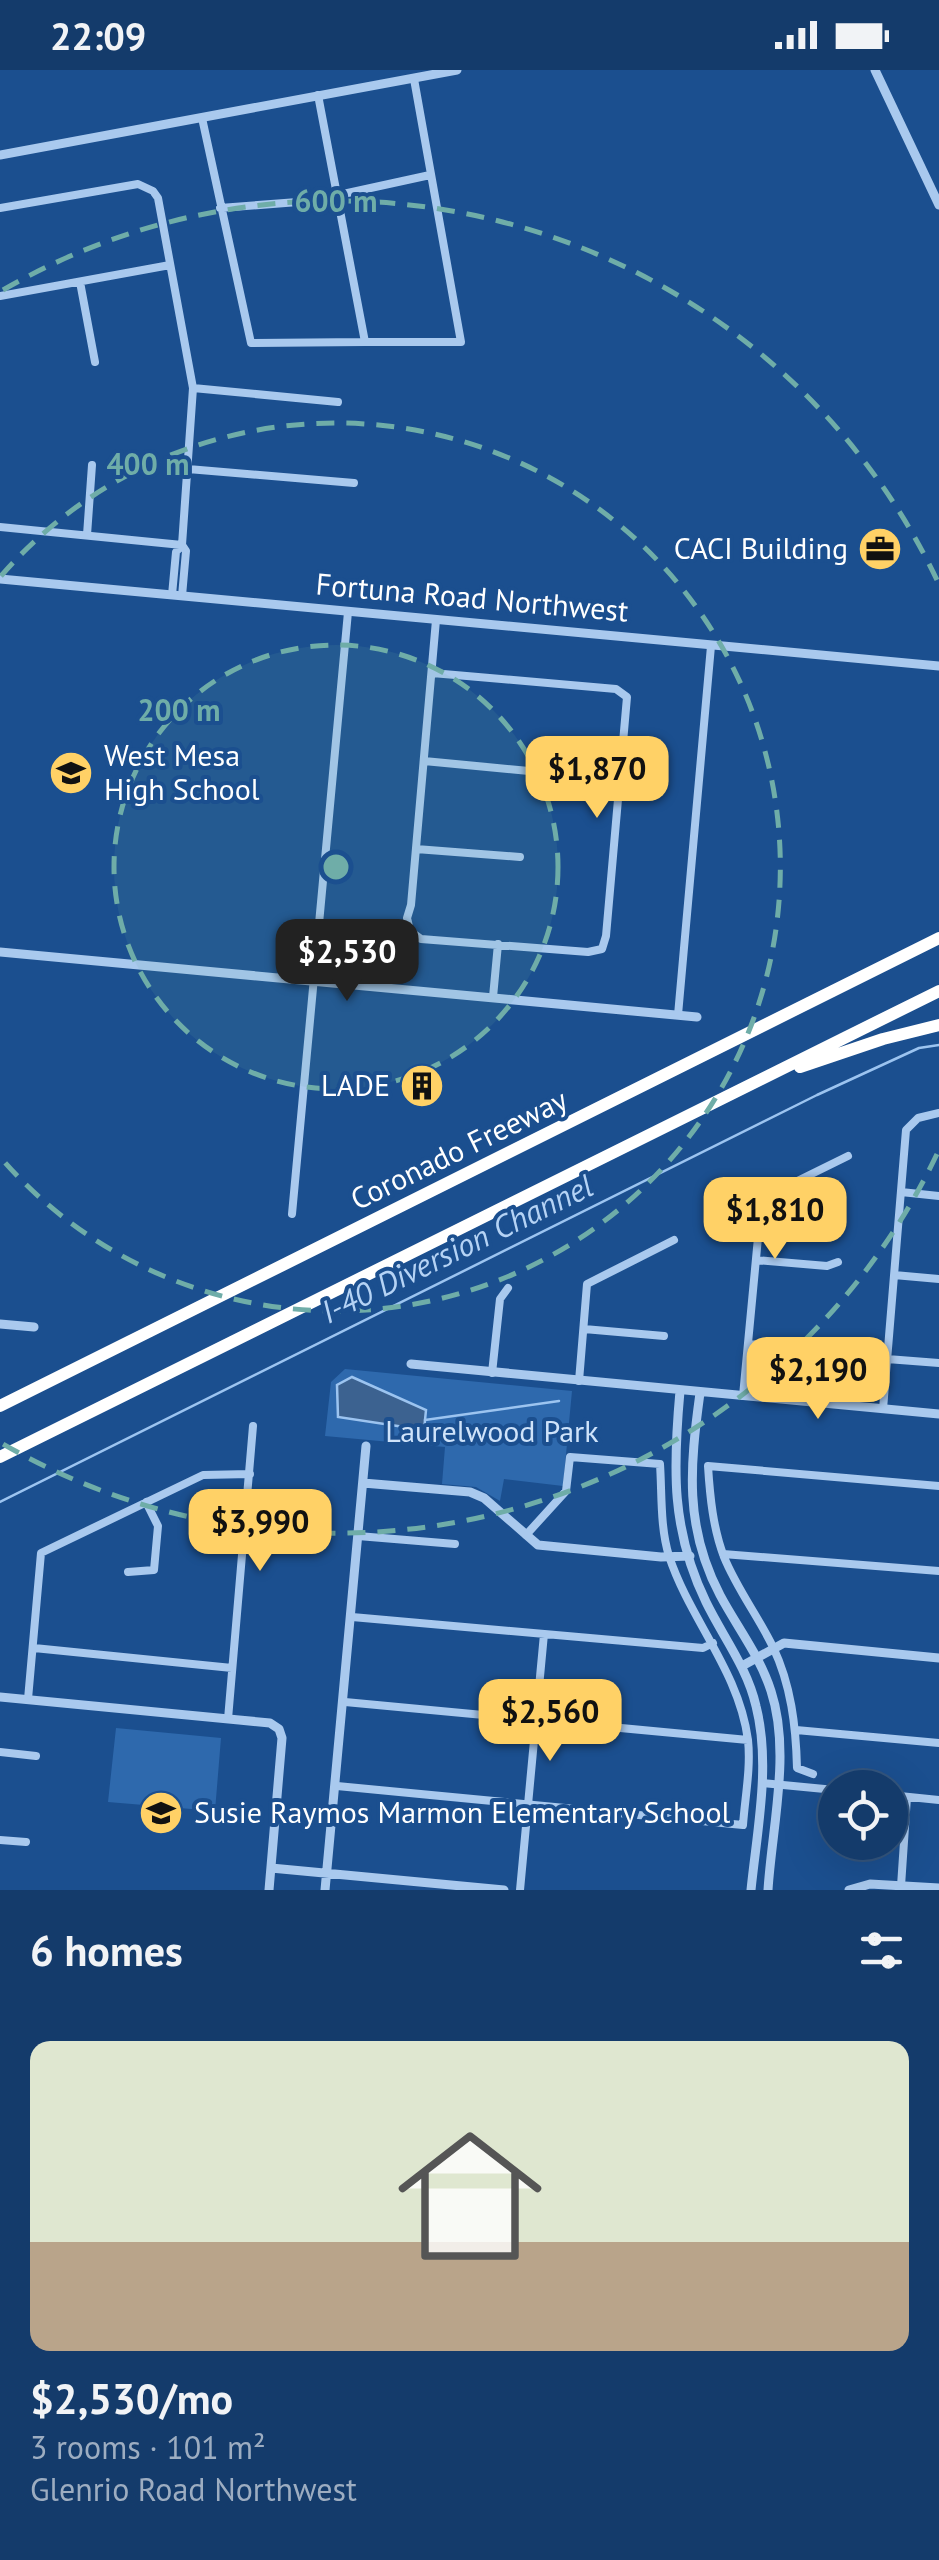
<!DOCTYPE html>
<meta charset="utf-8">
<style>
:root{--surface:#143b6b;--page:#1d4271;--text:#f1f3f6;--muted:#9dadc1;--line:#33557e;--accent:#ffd166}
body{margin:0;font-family:"PT Sans",sans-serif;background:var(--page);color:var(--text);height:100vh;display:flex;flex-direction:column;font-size:38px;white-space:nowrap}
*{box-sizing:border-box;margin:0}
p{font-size:32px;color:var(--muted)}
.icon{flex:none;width:55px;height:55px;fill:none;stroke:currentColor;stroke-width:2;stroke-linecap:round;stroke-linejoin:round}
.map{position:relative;height:1820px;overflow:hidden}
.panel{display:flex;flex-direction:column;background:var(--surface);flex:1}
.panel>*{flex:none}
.tools{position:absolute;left:818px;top:1700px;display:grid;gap:20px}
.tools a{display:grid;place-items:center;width:90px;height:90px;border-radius:50%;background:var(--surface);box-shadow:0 10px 40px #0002,0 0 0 2px var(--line);font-size:50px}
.price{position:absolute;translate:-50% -85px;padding:0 22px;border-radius:20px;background:var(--accent);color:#111;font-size:32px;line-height:65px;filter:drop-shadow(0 2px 5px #0008)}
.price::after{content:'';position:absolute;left:50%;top:60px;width:30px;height:22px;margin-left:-15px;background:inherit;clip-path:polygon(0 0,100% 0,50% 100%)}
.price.active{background:#222;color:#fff}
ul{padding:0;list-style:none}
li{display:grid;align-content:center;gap:20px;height:530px;padding:0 30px}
li span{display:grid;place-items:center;height:310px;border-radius:20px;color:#555}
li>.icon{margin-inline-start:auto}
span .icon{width:180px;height:180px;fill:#fffc;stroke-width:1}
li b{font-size:42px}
h2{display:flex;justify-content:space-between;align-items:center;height:120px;padding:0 30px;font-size:42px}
.status{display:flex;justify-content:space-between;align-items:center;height:70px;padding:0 50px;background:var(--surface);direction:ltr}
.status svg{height:28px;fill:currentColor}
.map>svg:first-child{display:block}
.green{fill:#2e69ad}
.water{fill:#3c6290;stroke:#9cc4f0;stroke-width:2.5}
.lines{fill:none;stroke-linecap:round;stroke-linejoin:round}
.stream{stroke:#9cc4f0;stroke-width:2.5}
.minor{stroke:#a9c9ee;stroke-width:8}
.tertiary{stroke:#a9c9ee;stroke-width:9}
.motorway{stroke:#fff;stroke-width:12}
.ring{fill:none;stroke:#6fada8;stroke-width:5;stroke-dasharray:18 12}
.labels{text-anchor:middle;stroke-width:8;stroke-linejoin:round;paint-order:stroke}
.poi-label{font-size:30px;fill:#fff;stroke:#1b4f8f;text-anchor:end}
.street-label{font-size:30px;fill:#fff;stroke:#1b4f8f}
.park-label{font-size:30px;fill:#cfe3fa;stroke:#1b4f8f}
.water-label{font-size:32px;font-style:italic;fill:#b5d3f5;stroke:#1b4f8f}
.centre{fill:#6fada8;stroke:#1b4f8f;stroke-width:5}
.ring-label{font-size:30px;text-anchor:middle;font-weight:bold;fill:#6fada8;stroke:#1b4f8f;stroke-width:8;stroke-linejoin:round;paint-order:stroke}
</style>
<div class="status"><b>22:09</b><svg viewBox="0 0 49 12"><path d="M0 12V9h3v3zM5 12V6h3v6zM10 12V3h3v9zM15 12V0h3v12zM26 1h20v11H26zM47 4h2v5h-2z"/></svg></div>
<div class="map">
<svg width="939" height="1820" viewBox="0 0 939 1820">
<rect width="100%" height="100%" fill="#1b4f8f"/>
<path class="green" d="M 345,1299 L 572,1321 L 563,1416 L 504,1409 L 500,1431 L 476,1417 L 442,1414 L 445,1377 L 325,1366 L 331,1312 Z
M 116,1658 L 221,1668 L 215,1741 L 108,1732 Z"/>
<path class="water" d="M 352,1307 L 426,1340 L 424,1360 L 338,1347 L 337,1315 Z"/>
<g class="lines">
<path class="stream" d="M 425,1350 L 559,1331
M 0,1432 L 817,1025 L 919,978 L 939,975"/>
<path class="minor" d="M 202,48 L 251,273 L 365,272 L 318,25
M 0,138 L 138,114 L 153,121 L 158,128 L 193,318 L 182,475 L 176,482 L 172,525
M 220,138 L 311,131 L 430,105
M 80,212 L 95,292
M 0,226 L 170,195
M 365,272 L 461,272 L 414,9
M 193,318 L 338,332
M 188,399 L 354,413
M 0,457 L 182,475
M 87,465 L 92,395
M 182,475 L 186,481 L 182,526
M 432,603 L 616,619 L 627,627 L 606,866 L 602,879 L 588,882 L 421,869 L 410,861 L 407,848 L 411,835 L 436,550
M 424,691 L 529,701
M 416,779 L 520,787
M 493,927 L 498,874
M 678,945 L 711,576
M 901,1122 L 939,1126
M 292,1144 L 348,542
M 756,1190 L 827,1196 L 838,1192
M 894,1205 L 939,1209
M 584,1259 L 664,1266
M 748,1274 L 830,1281
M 887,1289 L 939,1293
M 492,1303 L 500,1229 L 508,1218
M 579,1311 L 587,1214 L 674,1170
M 743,1326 L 761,1136 L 773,1123 L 848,1086
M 883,1339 L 906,1060 L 918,1048 L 939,1043
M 358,1466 L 455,1474
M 723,1484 L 939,1501
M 128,1502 L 154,1500 L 158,1456 L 146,1432
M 352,1547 L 703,1578 L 713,1573
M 34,1578 L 232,1598
M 28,1629 L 41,1483 L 203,1405 L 250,1404
M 345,1632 L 748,1670
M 228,1649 L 253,1356
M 796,1660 L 939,1673
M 0,1682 L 36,1686
M 813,1704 L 797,1698 C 796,1656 791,1615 773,1577 C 758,1546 737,1519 724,1487 C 713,1458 710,1427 708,1396 L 939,1416
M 762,1713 L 835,1720
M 337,1716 L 743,1755 C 745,1727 751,1698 748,1670 C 739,1601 690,1550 669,1486 C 660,1457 662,1424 660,1394 L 570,1387 L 566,1421 L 526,1465
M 890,1725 L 939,1730
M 0,1770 L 26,1772
M 901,1816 L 907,1727
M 520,1820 L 544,1564"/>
<path class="tertiary" d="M 875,0 L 939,135
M 0,85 L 457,0
M 0,509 L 939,596
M 0,882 L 697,947
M 0,1254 L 34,1257
M 411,1294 L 939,1344
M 680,1321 C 673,1398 671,1460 706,1532 C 723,1567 747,1597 756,1636 C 771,1695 757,1760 751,1820
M 700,1323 C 690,1396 684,1457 720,1525 C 737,1557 760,1586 771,1621 C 791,1682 772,1757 768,1820
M 363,1413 L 470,1422 L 484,1428 L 538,1475 L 661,1487 L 690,1486
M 742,1596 L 784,1573 L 939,1588
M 0,1627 L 239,1650 L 270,1653 L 279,1659 L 282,1668 L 269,1820
M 271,1798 L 504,1820
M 325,1820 L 366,1376
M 849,1820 L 870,1814 L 939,1818"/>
<path class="motorway" d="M 800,997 L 883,969 L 939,955
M 0,1336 L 939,868
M 0,1387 L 939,921"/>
</g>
<circle cx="336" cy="797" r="222" fill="#6fada8" fill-opacity=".12"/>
<g class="ring">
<circle cx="336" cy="797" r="222"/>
<path d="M1 506A444 444 0 1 1 1 1088"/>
<path d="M937 1084A666 666 0 0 1 3 1374M3 220A666 666 0 0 1 937 510"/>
</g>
<defs>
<g id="office-disc" transform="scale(2.25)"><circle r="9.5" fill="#ffd166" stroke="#1b4f8f"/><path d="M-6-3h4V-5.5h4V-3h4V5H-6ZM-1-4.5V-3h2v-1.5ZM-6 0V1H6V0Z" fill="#111"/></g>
<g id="school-disc" transform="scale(2.25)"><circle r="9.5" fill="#ffd166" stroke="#1b4f8f"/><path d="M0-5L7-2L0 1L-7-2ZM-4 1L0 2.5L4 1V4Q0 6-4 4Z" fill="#111"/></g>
<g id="building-disc" transform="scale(2.25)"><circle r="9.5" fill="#ffd166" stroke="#1b4f8f"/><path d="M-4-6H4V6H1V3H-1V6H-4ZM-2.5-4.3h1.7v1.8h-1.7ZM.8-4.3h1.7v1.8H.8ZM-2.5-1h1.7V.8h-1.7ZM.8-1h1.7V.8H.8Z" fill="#111"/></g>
</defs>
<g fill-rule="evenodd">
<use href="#office-disc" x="880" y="479"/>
<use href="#school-disc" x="71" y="703"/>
<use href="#building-disc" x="422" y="1016"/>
<use href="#school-disc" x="161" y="1743"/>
</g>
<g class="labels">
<g class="poi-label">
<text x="848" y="489">CACI Building</text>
<text x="104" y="696" text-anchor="start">West Mesa<tspan x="104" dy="34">High School</tspan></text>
<text x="390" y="1026">LADE</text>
<text x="194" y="1753" text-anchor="start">Susie Raymos Marmon Elementary School</text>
</g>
<g class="street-label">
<text transform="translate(472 528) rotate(5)" y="10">Fortuna Road Northwest</text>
<text transform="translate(459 1080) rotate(-26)" y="10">Coronado Freeway</text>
</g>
<g class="park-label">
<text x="492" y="1372">Laurelwood Park</text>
</g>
<g class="water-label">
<text transform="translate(457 1179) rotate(-26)" y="11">I-40 Diversion Channel</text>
</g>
</g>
<circle cx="336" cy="797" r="15" class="centre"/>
<g class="ring-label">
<text x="336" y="142">600 m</text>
<text x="148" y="405">400 m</text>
<text x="179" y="651">200 m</text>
</g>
</svg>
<div class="tools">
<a><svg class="icon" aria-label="locate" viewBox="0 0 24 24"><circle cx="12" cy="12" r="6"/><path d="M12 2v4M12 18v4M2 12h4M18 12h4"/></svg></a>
</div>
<b class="price" style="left:597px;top:751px">$1,870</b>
<b class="price active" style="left:347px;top:934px">$2,530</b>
<b class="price" style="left:775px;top:1192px">$1,810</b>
<b class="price" style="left:818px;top:1352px">$2,190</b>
<b class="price" style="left:260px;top:1504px">$3,990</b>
<b class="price" style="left:550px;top:1694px">$2,560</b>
</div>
<section class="panel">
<h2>6 homes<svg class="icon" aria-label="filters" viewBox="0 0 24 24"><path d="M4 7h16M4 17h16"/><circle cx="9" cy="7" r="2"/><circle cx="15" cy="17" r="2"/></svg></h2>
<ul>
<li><span style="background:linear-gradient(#dfe7d0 65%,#b9a48a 0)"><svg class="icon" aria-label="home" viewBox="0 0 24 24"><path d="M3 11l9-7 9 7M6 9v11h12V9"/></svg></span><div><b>$2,530/mo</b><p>3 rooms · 101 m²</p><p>Glenrio Road Northwest</p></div></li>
</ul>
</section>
